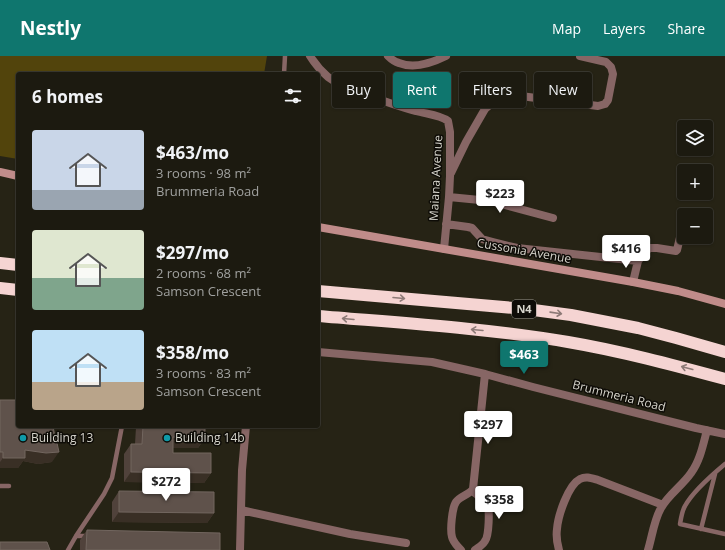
<!DOCTYPE html>
<meta charset="utf-8">
<style>
:root{--surface:#1c1a10;--page:#252319;--text:#f1f3f6;--muted:#a0a19f;--line:#3a3830;--accent:#0f766e}
body{margin:0;font-family:"Open Sans",sans-serif;background:var(--page);color:var(--text);height:100vh;display:flex;flex-direction:column;font-size:15px;white-space:nowrap}
*{box-sizing:border-box;margin:0}
p{font-size:13px;color:var(--muted)}
.icon{flex:none;width:22px;height:22px;fill:none;stroke:currentColor;stroke-width:2;stroke-linecap:round;stroke-linejoin:round}
.map{position:relative;flex:1;overflow:hidden}
.panel{position:absolute;left:16px;top:16px;width:304px;height:356px;display:flex;flex-direction:column;background:var(--surface);border-radius:4px;box-shadow:0 1px 3px #0004,0 0 0 1px var(--line)}
.panel>*{flex:none}
.banner{position:absolute;left:332px;top:16px;width:333px;height:36px;display:flex;gap:8px}
.controls{position:absolute;left:677px;top:64px;display:grid;gap:8px}
.controls a{display:grid;place-items:center;width:36px;height:36px;border-radius:4px;background:var(--surface);box-shadow:0 1px 3px #0004,0 0 0 1px var(--line);font-size:20px}
.price{position:absolute;translate:-50% -34px;padding:0 9px;border-radius:4px;background:#fff;color:#222;font-size:13px;line-height:26px;filter:drop-shadow(0 1px 2px #0008)}
.price::after{content:'';position:absolute;left:50%;top:24px;width:12px;height:9px;margin-left:-6px;background:inherit;clip-path:polygon(0 0,100% 0,50% 100%)}
.price.active{background:var(--accent);color:#fff}
ul{padding:0;list-style:none}
li{display:flex;align-items:center;gap:12px;height:100px;padding:0 16px}
li span{display:grid;place-items:center;flex:none;width:112px;height:80px;border-radius:4px;color:#555}
li>.icon{margin-inline-start:auto}
span .icon{width:48px;height:48px;fill:#fffc;stroke-width:1}
li b{font-size:17px}
h2{display:flex;justify-content:space-between;align-items:center;height:48px;padding:0 16px;font-size:17px}
.chip{padding:0 14px;border-radius:4px;background:var(--surface);box-shadow:0 1px 3px #0004,0 0 0 1px var(--line);font-size:14px;line-height:36px}
.chip.active{background:var(--accent);color:#fff}
header{display:flex;align-items:center;gap:24px;box-sizing:border-box;height:56px;padding:0 20px;background:var(--accent);color:#fff}
header strong{font-size:19px}
nav{display:flex;gap:22px;margin-inline-start:auto;font-size:14px}
.map>svg:first-child{display:block}
.green{fill:#52440c}
.lines{fill:none;stroke-linecap:round;stroke-linejoin:round}
.service{stroke:#876665;stroke-width:4.5}
.minor{stroke:#876665;stroke-width:8}
.secondary{stroke:#c08c8a;stroke-width:8}
.motorway{stroke:#f5d4d2;stroke-width:12}
.wall{fill:#50423b}
.shaded-wall{fill:#392f25}
.building{fill:#5f524b;stroke:#72665f}
.oneway{stroke:#8d7a77}
.culture-dot{fill:#0f9aa8;stroke:#0e0c07;stroke-width:1.5}
.labels{text-anchor:middle;stroke-width:3;stroke-linejoin:round;paint-order:stroke}
.shield{fill:#0e0c07;stroke:#9b9991;stroke-width:1}
.shield-label{font-size:11px;font-weight:bold;fill:#d7d5cc}
.street-label{font-size:12px;fill:#d7d5cc;stroke:#0e0c07}
.poi-label{font-size:12px;fill:#d7d5cc;stroke:#0e0c07;text-anchor:start}
</style>
<header>
<strong>Nestly</strong>
<nav><a>Map</a><a>Layers</a><a>Share</a></nav>
</header>
<div class="map">
<svg width="725" height="494" viewBox="0 0 725 494">
<rect width="100%" height="100%" fill="#262315"/>
<path class="green" d="M 0,0 L 267,0 L 264,18 L 18,18 L 18,103 L 0,100 Z"/>
<g class="lines">
<path class="service" d="M 284,18 L 285,0
M 725,408 C 713,418 693,435 685,450 C 682,455 681,462 680,468 L 725,478
M 0,430 L 9,430
M 701,473 L 715,418
M 76,480 L 88,480
M 68,494 L 76,480 L 104,438 L 112,422 L 122,370"/>
<path class="minor" d="M 310,0 C 315,8 321,15 328,21 C 343,32 363,38 381,44 C 393,48 404,52 416,55 C 426,58 440,59 448,65 L 450,76 L 450,120 L 449,141 L 444,193
M 388,0 C 391,3 395,6 399,7 C 414,13 432,7 446,0
M 451,117 L 466,86 L 485,53 L 498,42 L 513,39 L 598,50 L 605,48 L 608,44 L 613,18 L 611,11 L 606,6 L 580,0
M 449,141 L 490,145 L 553,162
M 446,168 L 468,171 L 472,172 L 482,183 L 493,186 L 517,192 L 638,205
M 633,226 L 638,205 L 647,194 L 650,192 L 657,192 L 676,195 L 677,194 L 683,169
M 318,296 L 432,306 L 485,318 L 533,331 L 696,372 L 725,378
M 472,435 C 477,439 484,442 487,447 C 490,453 489,480 485,485 C 483,489 479,491 475,494
M 241,454 L 350,478 L 406,487
M 240,494 L 242,414 L 246,370
M 461,494 C 457,490 453,486 452,481 C 450,474 452,452 456,446 C 460,440 469,439 473,433 L 485,318
M 559,494 C 557,487 556,480 557,473 C 558,460 568,429 580,423 C 586,420 591,422 598,424 L 663,449
M 648,494 C 652,481 654,464 661,452 C 668,439 682,430 691,417 C 700,405 703,389 707,374"/>
<path class="secondary" d="M 0,116 L 18,120
M 318,171 L 633,226 L 678,235 L 725,248"/>
<path class="motorway" d="M 0,207 L 18,209
M 0,232 L 18,234
M 318,235 L 526,253 L 571,259 L 638,272 L 676,282 L 725,296
M 318,260 C 401,267 486,272 568,286 C 621,295 673,309 725,323"/>
</g>
<path class="wall" d="M 0,344 L 52,406 L 38,408 L 23,405 L 18,412 L 0,412 Z
M 137,370 L 205,370 L 205,382 L 198,392 L 173,392 L 173,397 L 211,417 L 204,427 L 124,426 L 124,398 L 131,388 L 135,388 L 136,371 Z
M 119,435 L 214,457 L 207,467 L 112,466 L 112,446 Z
M 87,474 L 220,494 L 80,494 L 80,484 Z"/>
<path class="shaded-wall" d="M 173,381 L 205,382 L 198,392 L 166,392 Z
M 25,394 L 59,396 L 52,406 L 38,408 L 23,405 L 18,412 L 0,412 L 0,406 L 3,402 Z
M 131,416 L 211,417 L 204,427 L 124,426 Z
M 119,456 L 214,457 L 207,467 L 112,466 Z"/>
<path class="building" d="M 0,344 L 18,344 L 18,370 L 53,370 L 56,387 L 57,387 L 59,396 L 46,397 L 25,394 L 25,402 L 3,402 L 3,396 L 0,396 Z
M 143,370 L 205,370 L 205,382 L 173,381 L 173,397 L 211,397 L 211,417 L 131,416 L 131,388 L 142,388 Z
M 119,435 L 214,436 L 214,457 L 119,456 Z
M 87,474 L 220,477 L 220,494 L 86,494 Z
M 0,486 L 47,486 L 50,494 L 0,494 Z"/>
<defs><path id="oneway-shaft" d="M-6 0H5M1.5-3L5.5 0L1.5 3" fill="none" stroke-width="1.6" stroke-linecap="round" stroke-linejoin="round"/></defs>
<g class="oneway">
<use href="#oneway-shaft" transform="translate(399 242) rotate(5)"/>
<use href="#oneway-shaft" transform="translate(556 257) rotate(8)"/>
<use href="#oneway-shaft" transform="translate(348 263) rotate(-175)"/>
<use href="#oneway-shaft" transform="translate(477 274) rotate(-175)"/>
<use href="#oneway-shaft" transform="translate(687 312) rotate(-165)"/>
</g>
<g class="culture-dot">
<circle cx="23" cy="382" r="4"/>
<circle cx="167" cy="382" r="4"/>
</g>
<g class="labels">
<rect class="shield" x="512" y="244" width="24" height="18" rx="3"/>
<g class="shield-label">
<text x="524" y="257">N4</text>
</g>
<g class="street-label">
<text transform="translate(436 122) rotate(-87)" y="4">Maiana Avenue</text>
<text transform="translate(524 195) rotate(10)" y="4">Cussonia Avenue</text>
<text transform="translate(619 340) rotate(14)" y="4">Brummeria Road</text>
</g>
<g class="poi-label">
<text x="31" y="386">Building 13</text>
<text x="175" y="386">Building 14b</text>
</g>
</g>
</svg>
<div class="controls">
<a><svg class="icon" aria-label="layers" viewBox="0 0 24 24"><path d="M12 4l9 5-9 5-9-5zM3 14l9 5 9-5"/></svg></a>
<a>+</a>
<a>−</a>
</div>
<b class="price" style="left:500px;top:158px">$223</b>
<b class="price" style="left:626px;top:213px">$416</b>
<b class="price active" style="left:524px;top:319px">$463</b>
<b class="price" style="left:488px;top:389px">$297</b>
<b class="price" style="left:166px;top:446px">$272</b>
<b class="price" style="left:499px;top:464px">$358</b>
<div class="banner">
<a class="chip">Buy</a>
<a class="chip active">Rent</a>
<a class="chip">Filters</a>
<a class="chip">New</a>
</div>
<section class="panel">
<h2>6 homes<svg class="icon" aria-label="filters" viewBox="0 0 24 24"><path d="M4 7h16M4 17h16"/><circle cx="9" cy="7" r="2"/><circle cx="15" cy="17" r="2"/></svg></h2>
<ul>
<li><span style="background:linear-gradient(#c9d6e8 75%,#9aa5b1 0)"><svg class="icon" aria-label="home" viewBox="0 0 24 24"><path d="M3 11l9-7 9 7M6 9v11h12V9"/></svg></span><div><b>$463/mo</b><p>3 rooms · 98 m²</p><p>Brummeria Road</p></div></li>
<li><span style="background:linear-gradient(#dfe7d0 60%,#7fa58c 0)"><svg class="icon" aria-label="home" viewBox="0 0 24 24"><path d="M3 11l9-7 9 7M6 9v11h12V9"/></svg></span><div><b>$297/mo</b><p>2 rooms · 68 m²</p><p>Samson Crescent</p></div></li>
<li><span style="background:linear-gradient(#bfe0f5 65%,#b9a48a 0)"><svg class="icon" aria-label="home" viewBox="0 0 24 24"><path d="M3 11l9-7 9 7M6 9v11h12V9"/></svg></span><div><b>$358/mo</b><p>3 rooms · 83 m²</p><p>Samson Crescent</p></div></li>
</ul>
</section>
</div>
